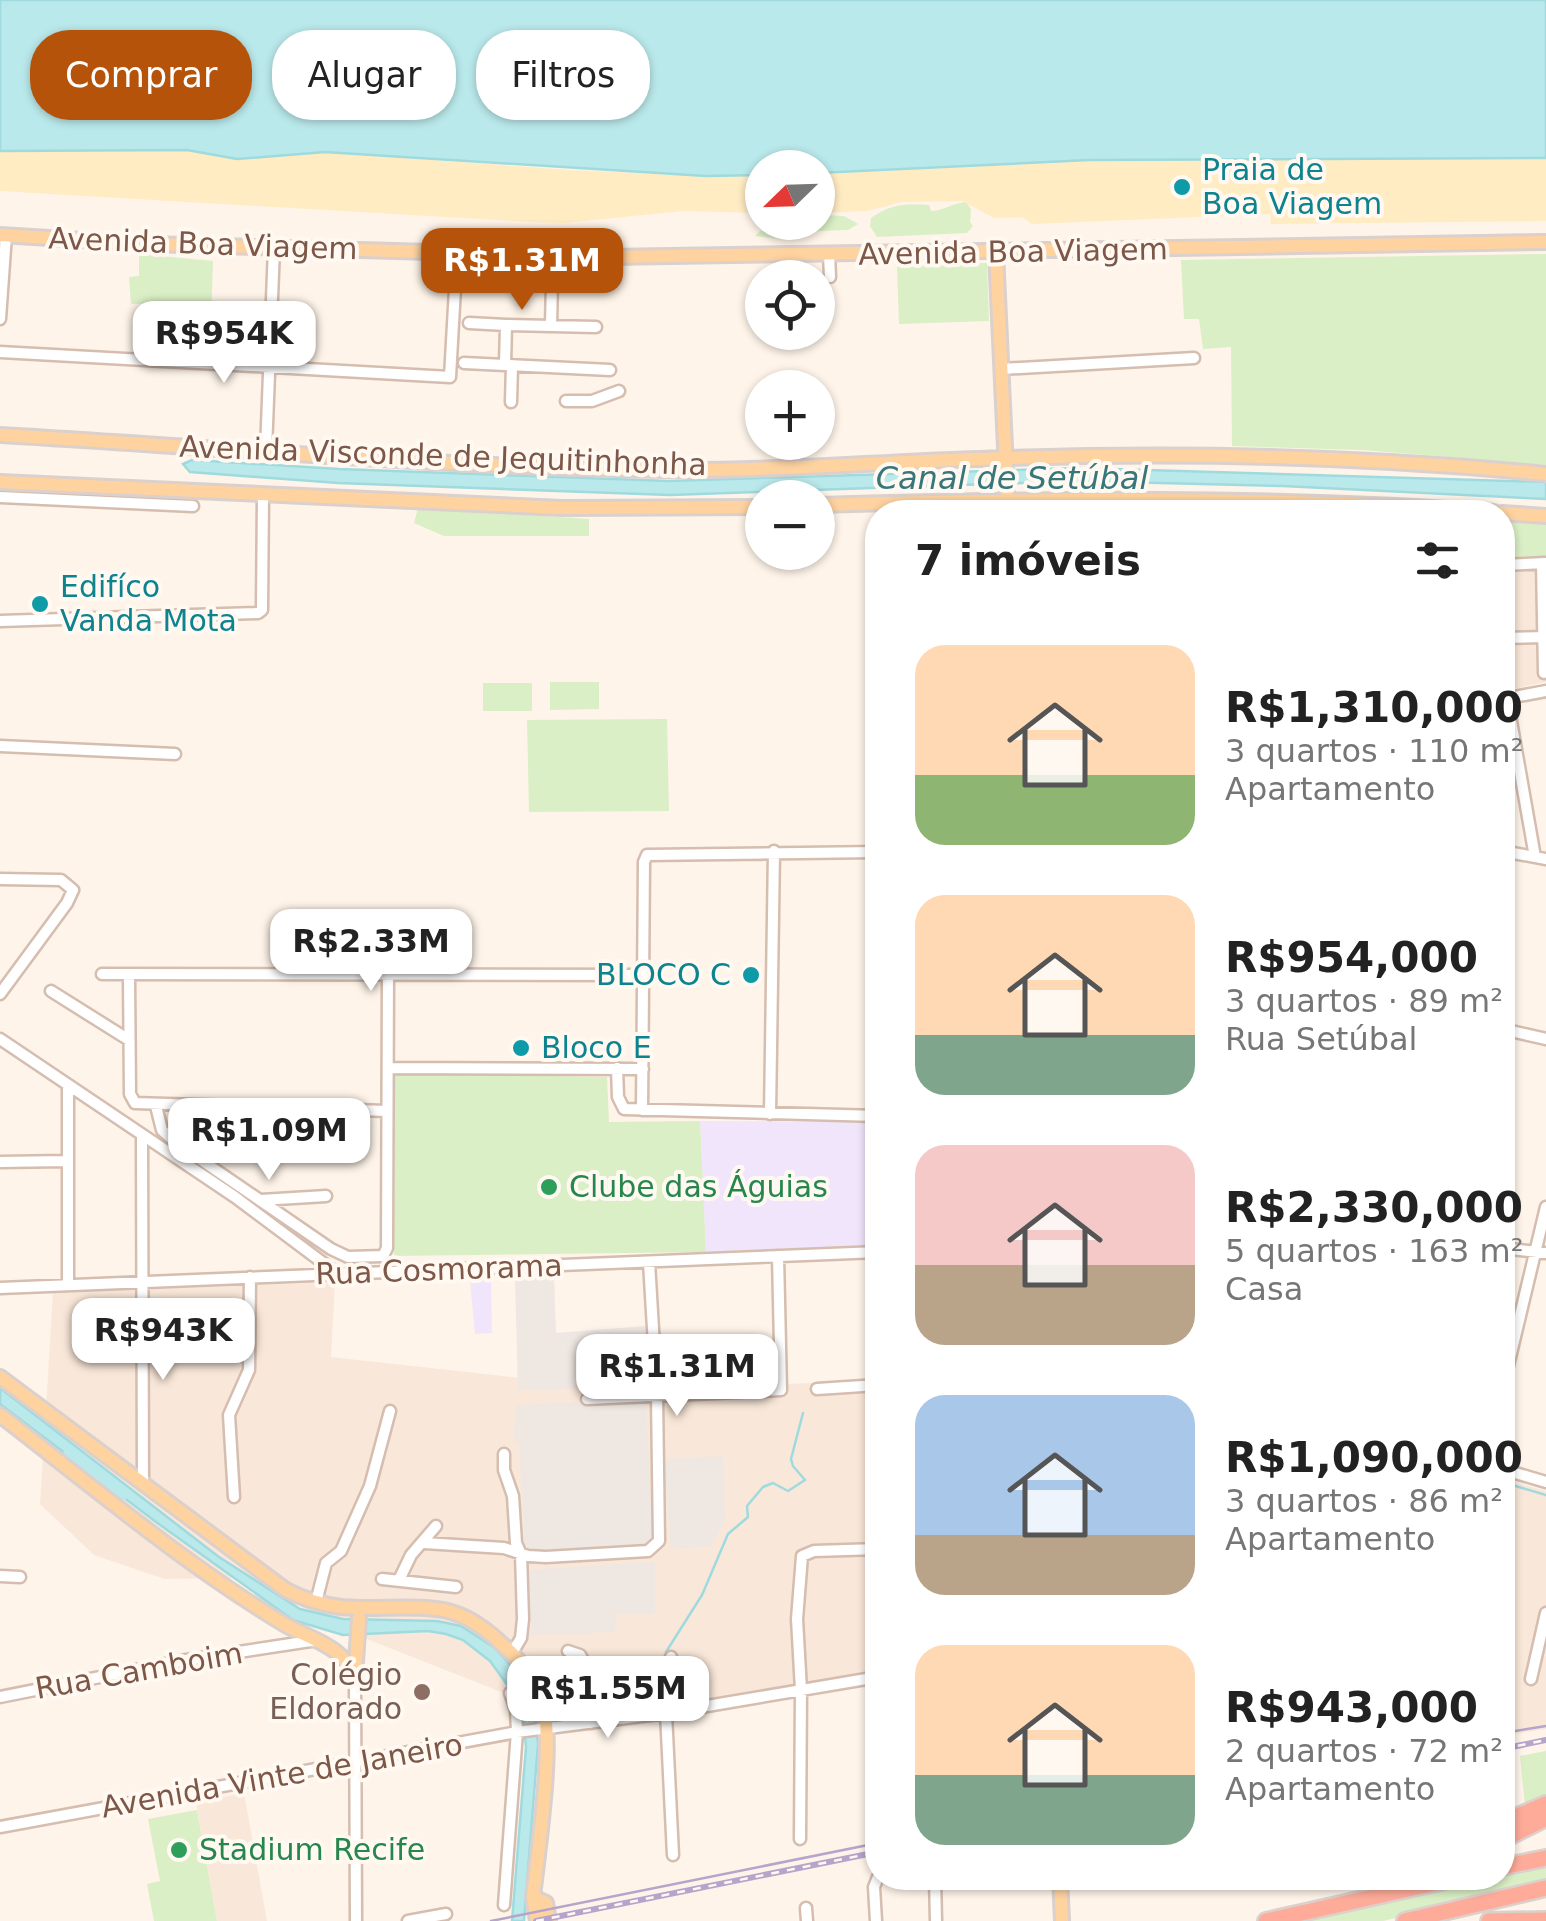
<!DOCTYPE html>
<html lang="pt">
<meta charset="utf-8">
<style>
:root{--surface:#fff;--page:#f6f6f6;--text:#222;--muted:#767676;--accent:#b45309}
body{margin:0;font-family:"DejaVu Sans",sans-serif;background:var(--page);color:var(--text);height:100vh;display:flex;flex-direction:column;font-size:38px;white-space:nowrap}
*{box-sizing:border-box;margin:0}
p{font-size:32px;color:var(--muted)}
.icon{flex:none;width:55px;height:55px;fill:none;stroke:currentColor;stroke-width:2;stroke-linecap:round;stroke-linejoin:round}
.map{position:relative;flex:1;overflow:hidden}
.panel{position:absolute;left:865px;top:500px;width:650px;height:1390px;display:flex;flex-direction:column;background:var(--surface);border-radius:40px;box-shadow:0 2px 8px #0004}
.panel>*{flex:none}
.banner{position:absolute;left:30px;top:30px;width:685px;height:90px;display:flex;gap:20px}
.needle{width:65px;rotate:247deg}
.buttons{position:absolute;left:745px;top:150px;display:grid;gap:20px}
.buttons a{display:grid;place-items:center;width:90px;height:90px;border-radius:50%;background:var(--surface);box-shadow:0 2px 8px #0004;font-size:50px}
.price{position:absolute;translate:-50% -85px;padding:0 22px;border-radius:20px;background:#fff;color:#222;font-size:32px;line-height:65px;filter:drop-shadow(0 2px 5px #0008)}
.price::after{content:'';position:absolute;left:50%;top:60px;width:30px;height:22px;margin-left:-15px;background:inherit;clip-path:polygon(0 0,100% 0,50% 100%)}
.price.on{background:var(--accent);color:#fff}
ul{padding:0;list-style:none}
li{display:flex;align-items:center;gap:30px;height:250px;padding:0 50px}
li span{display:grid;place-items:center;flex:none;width:280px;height:200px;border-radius:30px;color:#555}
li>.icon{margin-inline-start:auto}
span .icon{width:120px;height:120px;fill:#fffc;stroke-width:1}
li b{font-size:42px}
h2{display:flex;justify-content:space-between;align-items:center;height:120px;padding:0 50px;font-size:42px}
.pill{padding:0 35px;border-radius:40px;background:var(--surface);box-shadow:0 2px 8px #0004;font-size:35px;line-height:90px}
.pill.on{background:var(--accent);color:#fff}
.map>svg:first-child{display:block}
.residential{fill:#f9e8d9}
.industrial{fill:#efe7e2}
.education{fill:#f1e5fb}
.green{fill:#daefc5}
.sand{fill:#ffecc3}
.water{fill:#bae9eb;stroke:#9fdade;stroke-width:2.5}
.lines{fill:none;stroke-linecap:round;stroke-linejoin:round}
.stream{stroke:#9fdade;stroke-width:2.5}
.canal{stroke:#bae9eb;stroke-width:10}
.minor-casing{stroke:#d5bdaf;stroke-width:15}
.major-casing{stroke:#dbd0cc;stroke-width:18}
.highway-casing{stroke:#dbd0cc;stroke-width:20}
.minor{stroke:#fff;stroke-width:10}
.major{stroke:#ffd3a0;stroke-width:12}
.highway{stroke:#feab9a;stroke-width:15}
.tram{stroke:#b6a4cb;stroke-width:2.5}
.rail-casing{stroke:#b6a4cb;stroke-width:6}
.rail{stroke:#fff9f2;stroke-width:2.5;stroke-dasharray:8;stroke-linecap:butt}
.culture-dot{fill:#0f9aa8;stroke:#fff9f2;stroke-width:4}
.leisure-dot{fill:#2e9e5b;stroke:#fff9f2;stroke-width:4}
.education-dot{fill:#8d6e63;stroke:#fff9f2;stroke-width:4}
.labels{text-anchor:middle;stroke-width:8;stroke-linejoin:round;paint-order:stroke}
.culture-label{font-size:30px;fill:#0d838f;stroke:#fff9f2;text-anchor:start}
.street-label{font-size:30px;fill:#7d5748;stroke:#fff9f2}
.leisure-label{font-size:30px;fill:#27864d;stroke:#fff9f2;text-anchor:start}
.education-label{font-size:30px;fill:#785e54;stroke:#fff9f2;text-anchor:end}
.water-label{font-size:32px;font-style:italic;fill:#37767b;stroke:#fff9f2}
</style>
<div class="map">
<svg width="1546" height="1921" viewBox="0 0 1546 1921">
<rect width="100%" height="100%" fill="#fef4e9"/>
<path class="residential" d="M 1546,543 L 1546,682 L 1503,691 L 1502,544 Z
M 335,1282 L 331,1357 L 641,1391 L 877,1380 L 877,1673 L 830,1685 L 528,1730 L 524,1701 L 311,1617 L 286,1593 L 250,1578 L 164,1579 L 94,1555 L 40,1504 L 53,1293 Z
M 1502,1478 L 1546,1491 L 1546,1729 L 1503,1736 Z
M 244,1793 L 267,1921 L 217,1921 L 196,1802 Z"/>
<path class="industrial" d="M 554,1277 L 556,1333 L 645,1326 L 650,1393 L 594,1395 L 593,1388 L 518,1390 L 515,1278 Z
M 646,1399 L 653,1540 L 640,1550 L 525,1553 L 519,1442 L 513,1441 L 517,1405 Z
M 723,1456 L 725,1520 L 712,1546 L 671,1549 L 664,1459 Z
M 655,1562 L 655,1614 L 616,1613 L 615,1632 L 530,1635 L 532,1624 L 526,1612 L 525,1570 Z"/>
<path class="education" d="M 700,1121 L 877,1122 L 877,1245 L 706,1252 Z
M 491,1278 L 492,1333 L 475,1334 L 470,1281 Z"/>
<path class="green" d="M 966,202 L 971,209 L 970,222 L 973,226 L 967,233 L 877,237 L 870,226 L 871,218 C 890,204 907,203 929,205 L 931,211 C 942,211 953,203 966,202 Z
M 818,215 L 844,216 L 858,224 L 848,230 L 794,232 L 780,239 L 755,236 L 760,231 L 770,232 L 793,223 L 818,222 Z
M 139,254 L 213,261 L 211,322 L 191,320 L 191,302 L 131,304 L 129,277 L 139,276 Z
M 1546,254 L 1546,465 L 1362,450 L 1232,446 L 1231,347 L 1203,349 L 1199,319 L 1184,319 L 1181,260 Z
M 987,263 L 989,321 L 899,324 L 897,266 Z
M 418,508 L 589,519 L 589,536 L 444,536 L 414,523 Z
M 1502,520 L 1546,522 L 1546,556 L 1503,558 Z
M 550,682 L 599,682 L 599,709 L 550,710 Z
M 483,683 L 532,683 L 532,711 L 483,711 Z
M 667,719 L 669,811 L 529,812 L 527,720 Z
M 395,1073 L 607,1077 L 609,1122 L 700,1121 L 706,1252 L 394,1256 Z
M 1546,1751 L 1546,1796 L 1525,1806 L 1520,1756 Z
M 197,1810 L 217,1921 L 154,1921 L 147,1884 L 160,1881 L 148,1819 Z
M 1546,1863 L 1546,1882 L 1383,1921 L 1299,1921 L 1490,1878 L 1502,1878 L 1503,1874 Z"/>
<path class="sand" d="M 187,150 L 237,159 L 325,152 L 569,170 L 706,176 L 762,175 L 762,213 L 683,211 L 564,223 L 531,222 L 0,191 L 0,151 Z
M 1546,158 L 1546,221 L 1271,224 L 1270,214 L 1032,224 L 1022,217 L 994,218 L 962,201 L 902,202 L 867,211 L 818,213 L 818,173 L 1089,160 Z"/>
<path class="water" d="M 0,0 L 1546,0 L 1546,158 L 1089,160 L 818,173 L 818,168 L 762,168 L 762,175 L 706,176 L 325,152 L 237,159 L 187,150 L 0,151 Z
M 192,460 L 339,469 L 669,481 L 1079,468 L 1546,482 L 1546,499 L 1283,486 L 1078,481 L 670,495 L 338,483 L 190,472 L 183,464 Z
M 0,1388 L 219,1557 L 300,1609 L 343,1619 L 437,1621 L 461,1626 L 495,1648 L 522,1678 L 534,1707 L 538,1744 L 524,1921 L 512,1921 L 526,1747 L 522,1705 L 490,1661 L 463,1640 L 446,1634 L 428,1631 L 343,1635 L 293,1620 L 156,1522 L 0,1404 Z"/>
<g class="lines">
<path class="stream" d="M 1502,1482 L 1546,1495
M 666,1652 L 702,1595 L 728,1534 L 748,1517 L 747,1506 L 763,1487 L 773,1483 L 788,1491 L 805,1480 L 793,1466 L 791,1459 L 803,1413"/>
<path class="canal" d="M 68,1454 L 122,1496"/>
<g class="minor-casing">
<path id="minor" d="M 829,254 L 830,277
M 0,319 L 6,235
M 469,323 L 506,325 L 505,365
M 506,325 L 596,327
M 551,326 L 552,281
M 0,352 L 450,377 L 457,253
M 464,363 L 610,370
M 1001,369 L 1194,358
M 566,401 L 592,401 L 619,391
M 511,402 L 512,365
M 266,450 L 274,248
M 0,497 L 193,506
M 1542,563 L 1544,673
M 1502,565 L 1546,563
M 0,621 L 258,613 L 262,610 L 263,494
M 1502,638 L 1542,637
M 1507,698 L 1535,857
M 1503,699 L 1546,691
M 0,746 L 175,754
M 1502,851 L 1546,859
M 0,879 L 61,880 L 73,890 L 67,903 L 0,994
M 102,974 L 643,975
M 129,976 L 130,1094 L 135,1103 L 387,1111
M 51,991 L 129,1040
M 1502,1029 L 1546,1039
M 0,1039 L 235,1197 L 338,1274
M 388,1068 L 643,1069
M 617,1068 L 618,1097 L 624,1109 L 878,1116
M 68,1086 L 68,1285
M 156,1106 L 162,1130 L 175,1142 L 331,1249 L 348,1257 L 383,1256 L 387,1248 L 388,974
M 642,1110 L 644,862 L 647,855 L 878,852
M 770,1114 L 774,851
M 142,1137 L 143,1484
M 0,1162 L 65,1161
M 261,1200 L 326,1196
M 1502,1248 L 1546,1253
M 0,1288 L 878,1252
M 817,1389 L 878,1385
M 1502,1391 L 1546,1207
M 587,1399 L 781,1390 L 778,1256
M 504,1454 L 504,1470 L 513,1496 L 516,1543 L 521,1554 L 523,1619 L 521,1638 L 512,1653
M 1502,1469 L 1546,1482
M 234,1497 L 229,1415 L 249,1370 L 250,1277
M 424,1543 L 504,1548 L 528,1556 L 546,1557 L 648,1551 L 659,1541 L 657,1396 L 649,1262
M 0,1576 L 20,1577
M 382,1579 L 456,1587
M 399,1580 L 411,1555 L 436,1526
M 316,1602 L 326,1563 L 341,1551 L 370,1486 L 390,1411
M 568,1651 L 580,1655 L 584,1662 L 591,1723
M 671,1657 L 666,1713 L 673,1855
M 355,1678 L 356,1921
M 1531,1679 L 1546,1613
M 0,1697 L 180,1661 L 317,1640
M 0,1827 L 517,1732 L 666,1713 L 878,1677
M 800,1839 L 801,1690 L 797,1619 L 802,1556 L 814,1551 L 878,1549
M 935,1878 L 936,1921
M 504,1905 L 517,1732 L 516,1710 L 510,1693
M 806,1908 L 807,1921
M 408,1921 L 446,1914
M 876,1921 L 874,1887 L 878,1877"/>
</g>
<g class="major-casing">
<path id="major" d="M 0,235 L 148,244 L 608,257 L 1546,242
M 996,253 L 1008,512
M 0,435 C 225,448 450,468 676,470 C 777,471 878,462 979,459 C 1168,452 1357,455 1546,474
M 0,482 L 562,508 L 762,507
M 818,505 C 1043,498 1269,496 1494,512
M 1502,513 L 1546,516
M 0,1377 L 286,1590 C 342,1619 379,1603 436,1609 C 461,1611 484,1627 502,1644 C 519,1659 535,1677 542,1699 C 555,1740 538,1851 533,1897 L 537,1921
M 0,1415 C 92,1486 184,1564 284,1624 C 311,1640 343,1645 355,1678
M 355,1676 L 359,1618
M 1060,1878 L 1062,1921
M 533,1897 L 546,1903 L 549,1921"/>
</g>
<g class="highway-casing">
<path id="highway" d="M 1502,1823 L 1546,1804
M 1502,1840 L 1546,1818
M 1502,1867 L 1546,1858
M 1376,1886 L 1405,1878
M 1266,1921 L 1457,1878
M 1405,1921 L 1546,1888
M 1489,1921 L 1546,1920"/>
</g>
<use href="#minor" class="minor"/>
<use href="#major" class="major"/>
<use href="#highway" class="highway"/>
<path class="tram" d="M 1502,1733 L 1546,1726
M 491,1921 L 878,1843"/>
<g class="rail-casing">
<path id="rail" d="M 1502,1749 L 1546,1740
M 536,1921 L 878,1852"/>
</g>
<use href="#rail" class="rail"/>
</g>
<g class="culture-dot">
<circle cx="1182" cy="187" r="10"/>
<circle cx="40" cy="604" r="10"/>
<circle cx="751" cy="975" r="10"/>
<circle cx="521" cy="1048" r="10"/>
</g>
<g class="leisure-dot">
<circle cx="549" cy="1187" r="10"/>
<circle cx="179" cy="1850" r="10"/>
</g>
<circle class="education-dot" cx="422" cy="1692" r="10"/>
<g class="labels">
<g class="culture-label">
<text x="1202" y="180">Praia de<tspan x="1202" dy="34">Boa Viagem</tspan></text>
<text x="60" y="597">Edifíco<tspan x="60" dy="34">Vanda Mota</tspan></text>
<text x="731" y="985" text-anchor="end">BLOCO C</text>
<text x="541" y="1058">Bloco E</text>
</g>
<g class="street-label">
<text transform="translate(203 244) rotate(2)" y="10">Avenida Boa Viagem</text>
<text transform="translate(1013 252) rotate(-1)" y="10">Avenida Boa Viagem</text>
<text transform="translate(443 456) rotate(2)" y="10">Avenida Visconde de Jequitinhonha</text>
<text transform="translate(439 1270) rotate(-2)" y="10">Rua Cosmorama</text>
<text transform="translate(139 1671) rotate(-10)" y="10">Rua Camboim</text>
<text transform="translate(282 1776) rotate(-10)" y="10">Avenida Vinte de Janeiro</text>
</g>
<g class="leisure-label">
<text x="569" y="1197">Clube das Águias</text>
<text x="199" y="1860">Stadium Recife</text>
</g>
<g class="education-label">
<text x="402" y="1685">Colégio<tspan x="402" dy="34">Eldorado</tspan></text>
</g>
<g class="water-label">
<text x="1012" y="489">Canal de Setúbal</text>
</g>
</g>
</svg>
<div class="buttons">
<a><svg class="needle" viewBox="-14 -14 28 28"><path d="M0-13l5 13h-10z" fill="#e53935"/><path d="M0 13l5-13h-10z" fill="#767676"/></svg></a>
<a><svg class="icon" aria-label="locate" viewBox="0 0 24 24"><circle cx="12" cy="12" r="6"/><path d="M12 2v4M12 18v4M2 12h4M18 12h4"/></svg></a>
<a>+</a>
<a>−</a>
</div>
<b class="price on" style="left:522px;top:313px">R$1.31M</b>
<b class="price" style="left:224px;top:386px">R$954K</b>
<b class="price" style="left:371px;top:994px">R$2.33M</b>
<b class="price" style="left:269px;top:1183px">R$1.09M</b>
<b class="price" style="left:163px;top:1383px">R$943K</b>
<b class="price" style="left:677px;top:1419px">R$1.31M</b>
<b class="price" style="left:608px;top:1741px">R$1.55M</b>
<div class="banner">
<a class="pill on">Comprar</a>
<a class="pill">Alugar</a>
<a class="pill">Filtros</a>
</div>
<section class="panel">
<h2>7 imóveis<svg class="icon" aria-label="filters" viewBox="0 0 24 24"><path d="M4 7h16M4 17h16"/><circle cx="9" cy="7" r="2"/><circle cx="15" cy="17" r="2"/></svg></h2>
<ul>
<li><span style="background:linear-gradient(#ffd9b3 65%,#8fb573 0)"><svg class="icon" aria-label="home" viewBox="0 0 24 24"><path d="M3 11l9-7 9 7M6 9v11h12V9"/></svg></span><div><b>R$1,310,000</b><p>3 quartos · 110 m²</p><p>Apartamento</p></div></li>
<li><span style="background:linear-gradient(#ffd9b3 70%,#7fa58c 0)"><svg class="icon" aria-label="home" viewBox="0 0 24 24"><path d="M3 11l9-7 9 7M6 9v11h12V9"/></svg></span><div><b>R$954,000</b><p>3 quartos · 89 m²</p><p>Rua Setúbal</p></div></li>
<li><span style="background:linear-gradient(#f6c9c9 60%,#b9a48a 0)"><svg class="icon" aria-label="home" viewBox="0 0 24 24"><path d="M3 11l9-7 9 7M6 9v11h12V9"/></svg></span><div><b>R$2,330,000</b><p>5 quartos · 163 m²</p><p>Casa</p></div></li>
<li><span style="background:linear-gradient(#a9c7e8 70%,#b9a48a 0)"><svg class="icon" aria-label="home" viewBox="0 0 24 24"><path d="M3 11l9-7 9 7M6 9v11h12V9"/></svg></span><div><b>R$1,090,000</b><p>3 quartos · 86 m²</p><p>Apartamento</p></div></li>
<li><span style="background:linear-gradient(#ffd9b3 65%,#7fa58c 0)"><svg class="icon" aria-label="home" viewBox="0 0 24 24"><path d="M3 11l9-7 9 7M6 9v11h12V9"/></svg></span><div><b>R$943,000</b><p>2 quartos · 72 m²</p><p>Apartamento</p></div></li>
</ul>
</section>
</div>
